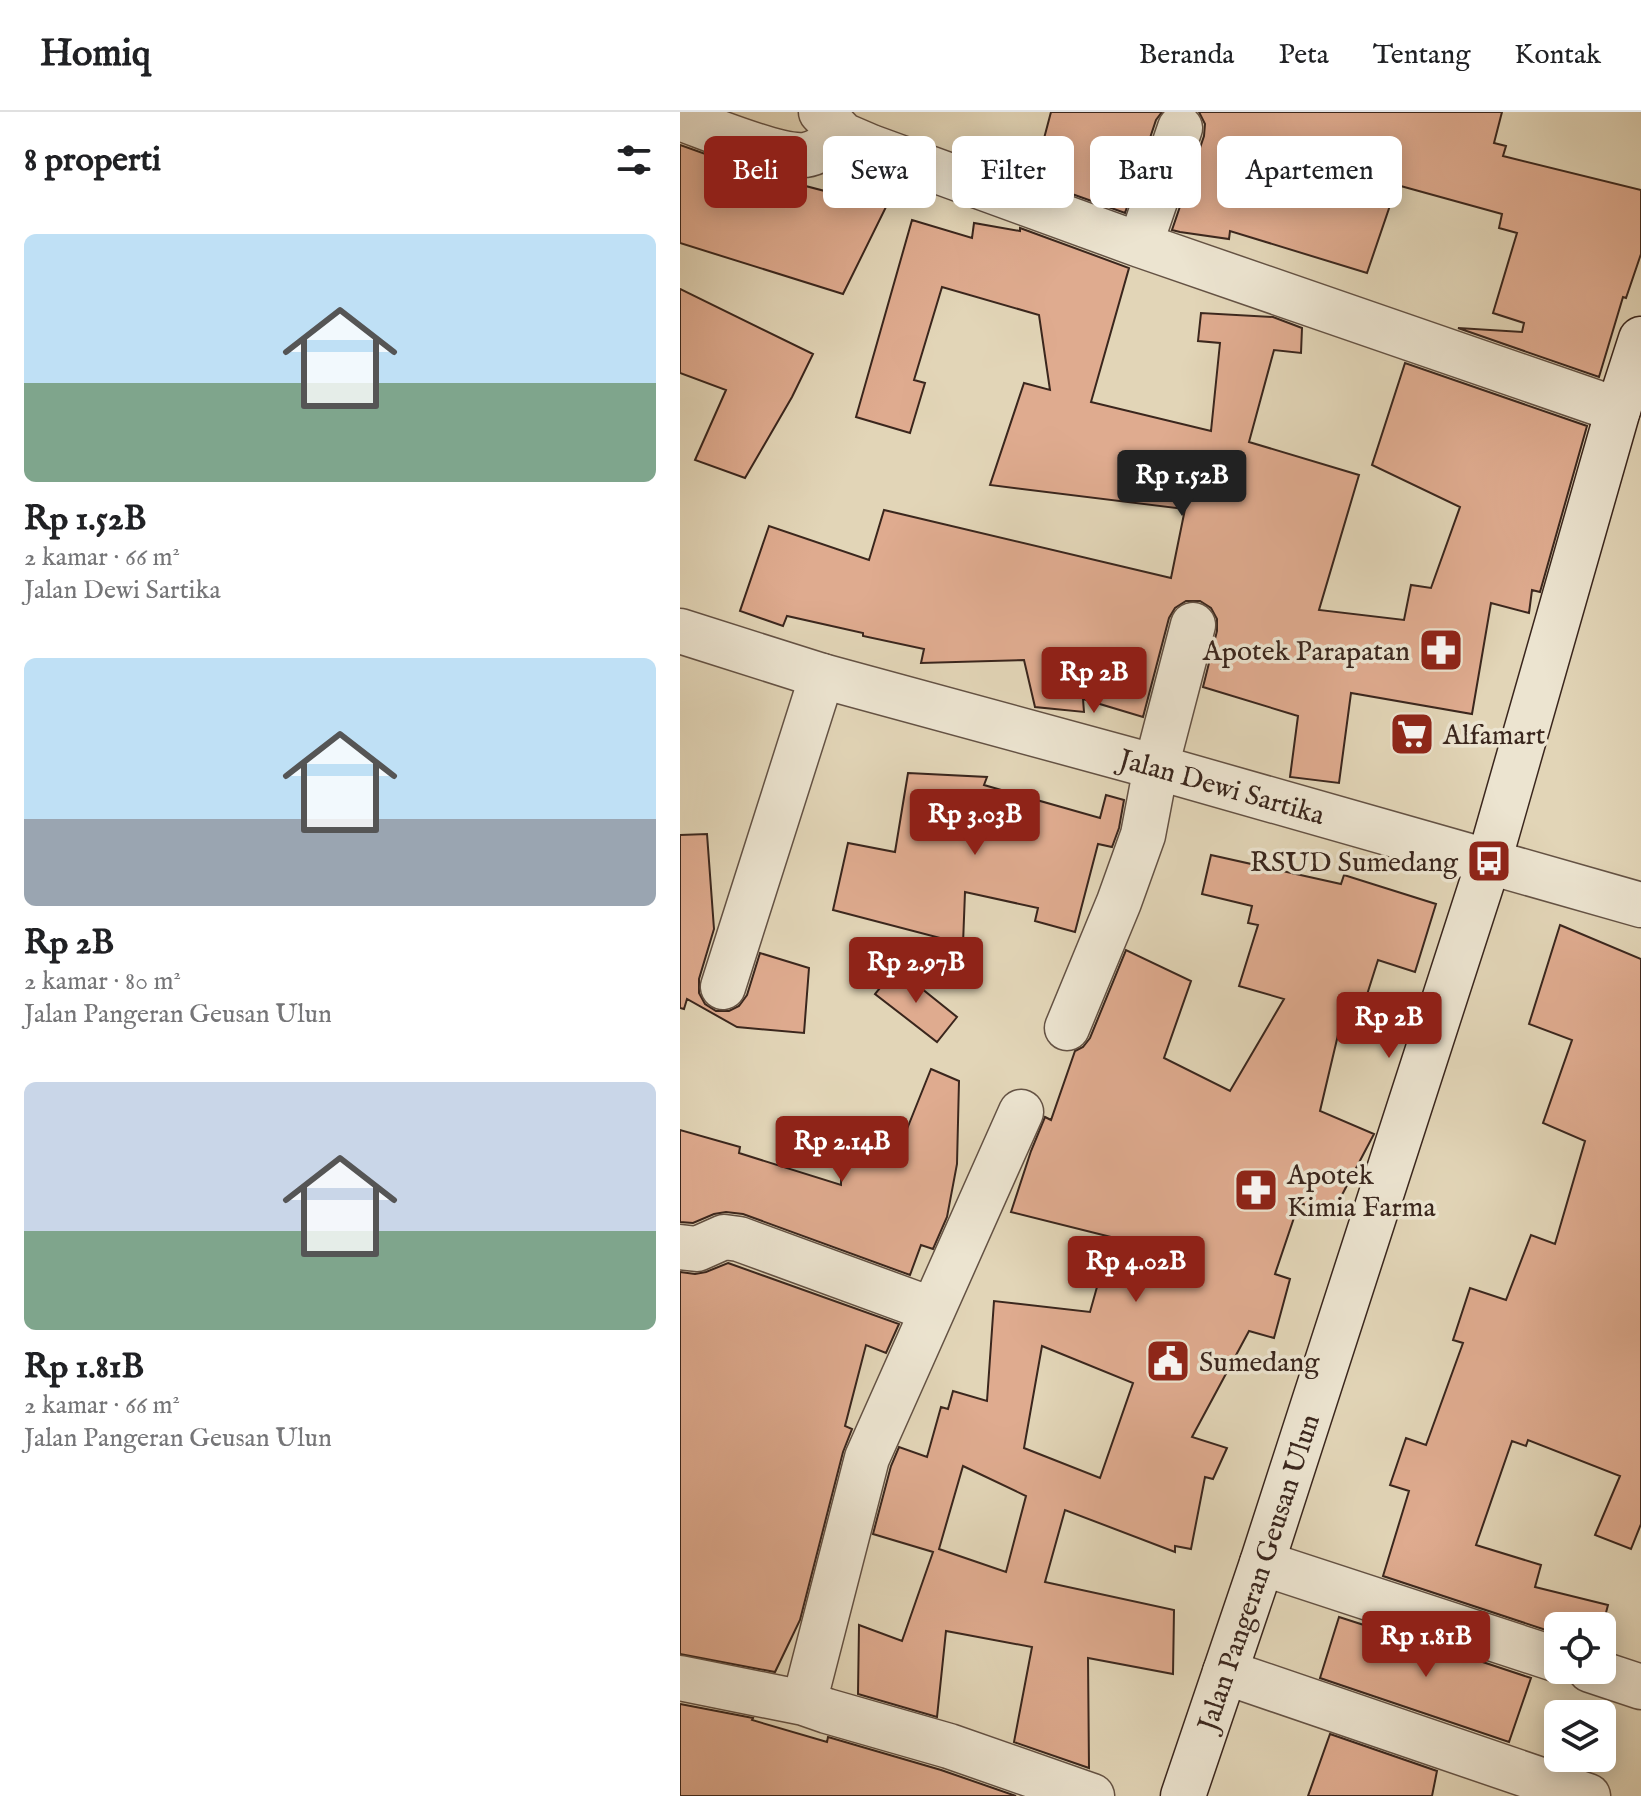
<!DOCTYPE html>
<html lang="id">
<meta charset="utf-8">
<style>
:root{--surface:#fff;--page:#f6f6f6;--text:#202124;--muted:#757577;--line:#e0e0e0;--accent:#8f2418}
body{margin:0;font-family:"IM FELL English",serif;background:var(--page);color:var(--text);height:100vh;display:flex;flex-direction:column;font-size:30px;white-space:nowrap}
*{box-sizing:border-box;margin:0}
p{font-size:26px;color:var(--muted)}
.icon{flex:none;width:44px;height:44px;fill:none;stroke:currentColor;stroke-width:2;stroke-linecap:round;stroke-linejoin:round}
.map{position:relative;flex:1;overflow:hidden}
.sheet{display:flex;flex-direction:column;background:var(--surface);width:680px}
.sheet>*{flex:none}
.banner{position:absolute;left:24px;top:24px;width:760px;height:72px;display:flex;gap:16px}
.tools{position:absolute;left:864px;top:1500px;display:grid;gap:16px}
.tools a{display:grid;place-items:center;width:72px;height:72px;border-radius:12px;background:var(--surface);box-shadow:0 4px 20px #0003;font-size:40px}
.price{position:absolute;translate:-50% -68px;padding:0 18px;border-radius:8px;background:var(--accent);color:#fff;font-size:26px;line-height:52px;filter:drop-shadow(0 2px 4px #0008)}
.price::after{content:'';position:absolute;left:50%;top:48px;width:24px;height:18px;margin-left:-12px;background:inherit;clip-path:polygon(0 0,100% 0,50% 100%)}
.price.on{background:#222;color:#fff}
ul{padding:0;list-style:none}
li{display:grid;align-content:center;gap:16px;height:424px;padding:0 24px}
li span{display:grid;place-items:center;height:248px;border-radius:12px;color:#555}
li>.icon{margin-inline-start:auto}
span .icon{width:144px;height:144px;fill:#fffc;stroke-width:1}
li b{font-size:34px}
h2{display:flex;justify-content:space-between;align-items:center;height:96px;padding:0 24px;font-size:34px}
.chip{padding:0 28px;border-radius:12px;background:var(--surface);box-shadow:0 4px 20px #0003;font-size:28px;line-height:72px}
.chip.on{background:var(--accent);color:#fff}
header{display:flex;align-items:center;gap:48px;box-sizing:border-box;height:112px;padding:0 40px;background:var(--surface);border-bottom:2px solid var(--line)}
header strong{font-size:38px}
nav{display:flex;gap:44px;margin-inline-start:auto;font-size:28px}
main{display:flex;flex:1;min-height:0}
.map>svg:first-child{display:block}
.building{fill:#dfab8f;stroke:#3a261d;stroke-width:2;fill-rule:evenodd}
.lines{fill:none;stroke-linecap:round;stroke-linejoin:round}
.minor-casing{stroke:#645244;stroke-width:47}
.tertiary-casing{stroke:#645244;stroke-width:47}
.secondary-casing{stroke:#3a261d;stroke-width:47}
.minor{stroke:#ece4d0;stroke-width:44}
.tertiary{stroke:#ece4d0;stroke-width:44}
.secondary{stroke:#ece4d0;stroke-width:44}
.labels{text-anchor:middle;stroke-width:7;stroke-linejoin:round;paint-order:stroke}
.poi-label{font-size:28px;fill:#3a261d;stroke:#ece4d0;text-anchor:start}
.street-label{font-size:28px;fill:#3a261d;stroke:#ece4d0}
</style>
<header>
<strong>Homiq</strong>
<nav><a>Beranda</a><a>Peta</a><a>Tentang</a><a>Kontak</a></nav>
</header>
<main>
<section class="sheet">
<h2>8 properti<svg class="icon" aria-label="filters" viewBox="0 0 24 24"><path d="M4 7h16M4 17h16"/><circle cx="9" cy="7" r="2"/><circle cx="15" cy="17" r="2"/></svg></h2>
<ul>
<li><span style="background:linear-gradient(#bfe0f5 60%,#7fa58c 0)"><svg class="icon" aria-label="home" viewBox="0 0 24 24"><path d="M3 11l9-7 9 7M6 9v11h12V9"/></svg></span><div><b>Rp 1.52B</b><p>2 kamar · 66 m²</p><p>Jalan Dewi Sartika</p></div></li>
<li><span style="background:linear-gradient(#bfe0f5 65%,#9aa5b1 0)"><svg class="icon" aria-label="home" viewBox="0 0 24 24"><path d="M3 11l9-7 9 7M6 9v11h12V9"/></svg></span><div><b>Rp 2B</b><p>2 kamar · 80 m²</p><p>Jalan Pangeran Geusan Ulun</p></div></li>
<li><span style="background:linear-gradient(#c9d6e8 60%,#7fa58c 0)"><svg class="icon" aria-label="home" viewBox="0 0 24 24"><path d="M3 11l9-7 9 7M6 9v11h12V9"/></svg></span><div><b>Rp 1.81B</b><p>2 kamar · 66 m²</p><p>Jalan Pangeran Geusan Ulun</p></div></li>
</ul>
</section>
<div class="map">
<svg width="961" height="1684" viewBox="0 0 961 1684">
<rect width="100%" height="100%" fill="#e2d5b7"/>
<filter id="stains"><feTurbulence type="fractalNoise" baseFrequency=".0025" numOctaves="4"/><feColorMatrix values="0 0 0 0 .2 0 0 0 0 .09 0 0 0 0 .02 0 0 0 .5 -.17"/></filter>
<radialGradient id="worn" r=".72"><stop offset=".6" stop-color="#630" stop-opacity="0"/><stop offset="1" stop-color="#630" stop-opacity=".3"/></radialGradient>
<path class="building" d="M 371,0 L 482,0 L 476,8 L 445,101 L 353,68 Z
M 519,0 L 822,0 L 814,31 L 826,34 L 823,44 L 961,78 L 961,142 L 946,186 L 943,185 L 919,265 L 778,216 L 842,220 L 844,211 L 813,201 L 837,121 L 819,116 L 822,102 L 717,73 L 687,161 L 550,119 L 549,127 L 500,120 L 492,118 L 524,24 L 525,12 Z
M 0,33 L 73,59 L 113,68 L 119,70 L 118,72 L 206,95 L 163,182 L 0,131 Z
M 232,108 L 292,126 L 294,111 L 340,119 L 340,116 L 449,156 L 411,290 L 531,319 L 540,231 L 518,229 L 521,201 L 593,205 L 622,216 L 621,241 L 594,238 L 569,330 L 679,363 L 639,498 L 724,508 L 731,473 L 751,476 L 780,395 L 692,353 L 725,251 L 907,314 L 860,480 L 852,478 L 849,501 L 811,491 L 792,602 L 671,581 L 659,671 L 610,665 L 618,604 L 523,575 L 537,519 L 537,507 L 531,496 L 520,489 L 506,489 L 495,496 L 489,506 L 463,605 L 403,587 L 404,600 L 355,595 L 344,548 L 241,551 L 244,537 L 183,524 L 183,521 L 107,504 L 103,514 L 60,499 L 89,414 L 189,448 L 204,398 L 491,466 L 505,397 L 310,373 L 344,271 L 370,278 L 359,203 L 262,175 L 234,268 L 245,271 L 230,321 L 176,305 Z
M 0,177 L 133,242 L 112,285 L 65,366 L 15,348 L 46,278 L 0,261 Z
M 228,661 L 307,665 L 304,673 L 420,706 L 426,683 L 444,688 L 439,716 L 432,735 L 418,732 L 395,820 L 355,809 L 358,796 L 285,780 L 283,832 L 153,798 L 168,731 L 215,740 Z
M 27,722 L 34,817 L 19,867 L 19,881 L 25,892 L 36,899 L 49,899 L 59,894 L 67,883 L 80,841 L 129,856 L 124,921 L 57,915 L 7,887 L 4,897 L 0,896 L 0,723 Z
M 531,743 L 661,772 L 664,763 L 756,792 L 735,860 L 698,848 L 678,911 L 662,906 L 640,999 L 694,1022 L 653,1100 L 619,1091 L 595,1162 L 610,1167 L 594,1226 L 569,1219 L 512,1325 L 547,1336 L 533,1367 L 525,1365 L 511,1437 L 495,1434 L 495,1440 L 385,1398 L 365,1470 L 494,1498 L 493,1562 L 408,1546 L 409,1656 L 334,1630 L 352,1535 L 266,1519 L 257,1605 L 178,1582 L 179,1513 L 222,1529 L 253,1440 L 193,1422 L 211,1354 L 219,1335 L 247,1345 L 261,1295 L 268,1297 L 273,1279 L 307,1289 L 314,1189 L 410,1200 L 431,1125 L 331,1100 L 351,1039 L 365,1005 L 371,1008 L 395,939 L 403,935 L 410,926 L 446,838 L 511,869 L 484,946 L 550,979 L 604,887 L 559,874 L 578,813 L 568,811 L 572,794 L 522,782 ZM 362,1234 L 453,1271 L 420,1366 L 344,1336 ZM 283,1354 L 346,1384 L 326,1460 L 259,1437 Z
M 880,813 L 961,847 L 961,1412 L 951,1437 L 915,1423 L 940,1364 L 848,1328 L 846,1334 L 832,1329 L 796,1433 L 861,1453 L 855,1475 L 928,1493 L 922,1516 L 922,1514 L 878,1514 L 878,1522 L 703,1464 L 729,1379 L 710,1373 L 726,1326 L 746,1333 L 783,1231 L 773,1228 L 790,1176 L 826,1188 L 851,1123 L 875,1132 L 905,1029 L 863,1011 L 892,928 L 849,912 Z
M 216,856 L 277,905 L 257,930 L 195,882 Z
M 251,957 L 279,969 L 277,1052 L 267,1105 L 253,1137 L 241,1133 L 230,1163 L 63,1102 L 46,1100 L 34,1102 L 13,1111 L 0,1110 L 0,1018 L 60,1035 L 59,1041 L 161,1073 L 162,1013 L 225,1022 Z
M 48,1151 L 219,1212 L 206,1241 L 186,1233 L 165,1314 L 172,1317 L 163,1340 L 120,1508 L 95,1560 L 0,1542 L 0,1160 L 15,1162 L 26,1160 Z
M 659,1505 L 687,1514 L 688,1512 L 851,1566 L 829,1630 L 640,1566 Z
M 0,1592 L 73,1606 L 72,1608 L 147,1630 L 148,1625 L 261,1658 L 336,1684 L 0,1684 Z
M 650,1622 L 757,1659 L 752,1684 L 628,1684 Z"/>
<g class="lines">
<g class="minor-casing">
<path id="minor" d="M 141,0 L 163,23 L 191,35 L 460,133 L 938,298
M 0,6 C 28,16 98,46 125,43 C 139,41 152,30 163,23
M 460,133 L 500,16
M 43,875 L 142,564
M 387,916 L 439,790 L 463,723 L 476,655 L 513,513
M 341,1000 L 187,1346 L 124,1591 L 147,1599 L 269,1634 L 412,1684
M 0,1135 L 17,1137 L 44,1125 L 59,1127 L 253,1198
M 582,1451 L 878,1548
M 910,1558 L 961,1575
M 545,1560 L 908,1684
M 0,1566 L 124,1591"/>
</g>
<g class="tertiary-casing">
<g id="tertiary">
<path id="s1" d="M 0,519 L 142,564 L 476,655 L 961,793"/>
</g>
</g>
<g class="secondary-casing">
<g id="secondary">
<path id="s2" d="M 503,1684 L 582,1451 L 809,749 L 938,298 L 961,227"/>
</g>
</g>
<use href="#minor" class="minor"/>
<use href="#tertiary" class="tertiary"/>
<use href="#secondary" class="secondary"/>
</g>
<defs>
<g id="pharmacy-square" transform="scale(2.3)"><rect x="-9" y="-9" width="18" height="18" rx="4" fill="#8f2418" stroke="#ece4d0"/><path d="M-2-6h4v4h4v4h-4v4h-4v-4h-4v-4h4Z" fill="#fff"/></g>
<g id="supermarket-square" transform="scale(2.3)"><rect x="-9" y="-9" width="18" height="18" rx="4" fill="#8f2418" stroke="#ece4d0"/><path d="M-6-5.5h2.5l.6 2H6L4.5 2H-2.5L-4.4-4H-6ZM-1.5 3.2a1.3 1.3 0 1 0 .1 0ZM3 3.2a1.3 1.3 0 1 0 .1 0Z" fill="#fff"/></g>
<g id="bus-square" transform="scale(2.3)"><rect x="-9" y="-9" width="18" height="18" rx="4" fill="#8f2418" stroke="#ece4d0"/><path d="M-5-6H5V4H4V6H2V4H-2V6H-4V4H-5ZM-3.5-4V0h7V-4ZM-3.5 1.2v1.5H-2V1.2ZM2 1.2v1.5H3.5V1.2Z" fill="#fff"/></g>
<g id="civic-square" transform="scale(2.3)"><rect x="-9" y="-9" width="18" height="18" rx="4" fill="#8f2418" stroke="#ece4d0"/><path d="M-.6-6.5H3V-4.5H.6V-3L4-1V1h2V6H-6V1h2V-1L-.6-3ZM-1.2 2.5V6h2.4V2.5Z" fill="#fff"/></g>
</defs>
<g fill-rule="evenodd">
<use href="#pharmacy-square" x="761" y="538"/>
<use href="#supermarket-square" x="732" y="622"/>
<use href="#bus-square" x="809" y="749"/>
<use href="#pharmacy-square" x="576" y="1078"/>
<use href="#civic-square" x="488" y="1249"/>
</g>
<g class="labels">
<g class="poi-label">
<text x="730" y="548" text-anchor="end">Apotek Parapatan</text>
<text x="763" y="632">Alfamart</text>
<text x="778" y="759" text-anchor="end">RSUD Sumedang</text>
<text x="607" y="1072">Apotek<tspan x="607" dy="32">Kimia Farma</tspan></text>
<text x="519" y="1259">Sumedang</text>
</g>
<g class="street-label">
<text dy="10" stroke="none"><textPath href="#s1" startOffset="564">Jalan Dewi Sartika</textPath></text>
<text dy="10" stroke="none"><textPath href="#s2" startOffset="236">Jalan Pangeran Geusan Ulun</textPath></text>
</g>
</g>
<rect width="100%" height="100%" filter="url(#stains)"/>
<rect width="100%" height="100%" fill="url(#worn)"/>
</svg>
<div class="tools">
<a><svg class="icon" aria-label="locate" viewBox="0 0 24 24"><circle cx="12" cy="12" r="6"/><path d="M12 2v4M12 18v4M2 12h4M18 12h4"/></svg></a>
<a><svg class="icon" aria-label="layers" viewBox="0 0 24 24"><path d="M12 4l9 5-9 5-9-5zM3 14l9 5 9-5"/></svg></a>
</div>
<b class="price on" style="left:502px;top:406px">Rp 1.52B</b>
<b class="price" style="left:414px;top:603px">Rp 2B</b>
<b class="price" style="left:295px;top:745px">Rp 3.03B</b>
<b class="price" style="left:236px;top:893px">Rp 2.97B</b>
<b class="price" style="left:709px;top:948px">Rp 2B</b>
<b class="price" style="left:162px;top:1072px">Rp 2.14B</b>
<b class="price" style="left:456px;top:1192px">Rp 4.02B</b>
<b class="price" style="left:746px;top:1567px">Rp 1.81B</b>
<div class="banner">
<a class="chip on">Beli</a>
<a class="chip">Sewa</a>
<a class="chip">Filter</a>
<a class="chip">Baru</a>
<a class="chip">Apartemen</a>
</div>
</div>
</main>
